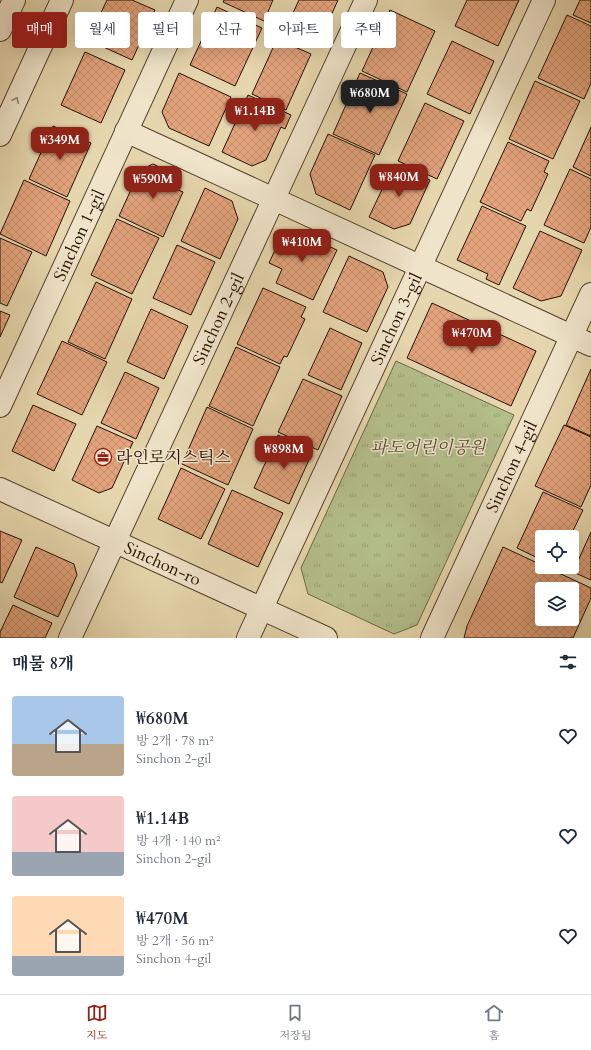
<!DOCTYPE html>
<html lang="ko">
<meta charset="utf-8">
<style>
:root{--surface:#fff;--page:#f2f2f3;--text:#1f2937;--muted:#747a83;--line:#e0e1e3;--accent:#8f2418}
body{margin:0;font-family:Cardo,"Noto Serif KR",serif;background:var(--page);color:var(--text);height:100vh;display:flex;flex-direction:column;font-size:15px;white-space:nowrap}
*{box-sizing:border-box;margin:0}
p{font-size:13px;color:var(--muted)}
.icon{flex:none;width:22px;height:22px;fill:none;stroke:currentColor;stroke-width:2;stroke-linecap:round;stroke-linejoin:round}
.map{position:relative;height:638px;overflow:hidden}
.sheet{display:flex;flex-direction:column;background:var(--surface);flex:1}
.sheet>*{flex:none}
.hud{position:absolute;left:12px;top:12px;width:567px;height:36px;display:flex;gap:8px}
.controls{position:absolute;left:535px;top:530px;display:grid;gap:8px}
.controls a{display:grid;place-items:center;width:44px;height:44px;border-radius:4px;background:var(--surface);box-shadow:0 4px 16px #0002;font-size:20px}
.price{position:absolute;translate:-50% -34px;padding:0 9px;border-radius:8px;background:var(--accent);color:#fff;font-size:13px;line-height:26px;filter:drop-shadow(0 1px 2px #0008)}
.price::after{content:'';position:absolute;left:50%;top:24px;width:12px;height:9px;margin-left:-6px;background:inherit;clip-path:polygon(0 0,100% 0,50% 100%)}
.price.on{background:#222;color:#fff}
ul{padding:0;list-style:none}
li{display:flex;align-items:center;gap:12px;height:100px;padding:0 12px}
li span{display:grid;place-items:center;flex:none;width:112px;height:80px;border-radius:4px;color:#555}
li>.icon{margin-inline-start:auto}
span .icon{width:48px;height:48px;fill:#fffc;stroke-width:1}
li b{font-size:17px}
h2{display:flex;justify-content:space-between;align-items:center;height:48px;padding:0 12px;font-size:17px}
.tag{padding:0 14px;border-radius:4px;background:var(--surface);box-shadow:0 4px 16px #0002;font-size:14px;line-height:36px}
.tag.on{background:var(--accent);color:#fff}
.tabs{display:flex;justify-content:space-around;align-items:center;height:56px;border-top:1px solid var(--line);background:var(--surface);font-size:11px;color:var(--muted)}
.tabs a{display:grid;justify-items:center;gap:2px}
.tabs .on{color:var(--accent)}
.map>svg:first-child{display:block}
.grass{fill:url(#grass-tufts);stroke:#6c6846}
.building{fill:url(#building-cross-hatch);stroke:#261100;fill-rule:evenodd}
.lines{fill:none;stroke-linecap:round;stroke-linejoin:round}
.minor-casing{stroke:#56422b;stroke-width:24}
.minor{stroke:#efe4ca;stroke-width:22}
.oneway{stroke:#95856f}
.labels{text-anchor:middle;stroke-width:3;stroke-linejoin:round;paint-order:stroke}
.street-label{font-size:17px;fill:#261100;stroke:#efe4ca}
.park-label{font-size:17px;font-style:italic;fill:#574e31;stroke:#efe4ca}
.poi-label{font-size:17px;fill:#261100;stroke:#efe4ca;text-anchor:start}
</style>
<div class="map">
<svg width="591" height="638" viewBox="0 0 591 638">
<defs>
<pattern id="grass-tufts" width="24" height="20" patternUnits="userSpaceOnUse"><rect width="24" height="20" fill="#b3be8b"/><path d="M3 7l-1-3M5 7V3M7 7l1-3M15 17l-1-3M17 17v-4M19 17l1-3" fill="none" stroke="#9aa276"/></pattern>
<pattern id="building-cross-hatch" width="8" height="8" patternUnits="userSpaceOnUse"><rect width="8" height="8" fill="#e2a37d"/><path d="M0 0l8 8M0 8l8-8" fill="none" stroke="#c28b6a"/></pattern>
</defs>
<rect width="100%" height="100%" fill="#e6d6ad"/>
<filter id="stains"><feTurbulence type="fractalNoise" baseFrequency=".005" numOctaves="4"/><feColorMatrix values="0 0 0 0 .2 0 0 0 0 .09 0 0 0 0 .02 0 0 0 .5 -.17"/></filter>
<radialGradient id="worn" r=".72"><stop offset=".6" stop-color="#630" stop-opacity="0"/><stop offset="1" stop-color="#630" stop-opacity=".3"/></radialGradient>
<path class="grass" d="M 396,361 L 514,415 L 417,625 L 394,634 L 308,594 L 301,568 Z"/>
<path class="building" d="M 107,0 L 132,0 L 155,10 L 132,60 L 88,40 Z
M 224,0 L 273,0 L 264,21 L 223,2 Z
M 299,0 L 338,0 L 317,47 L 284,32 Z
M 467,0 L 519,0 L 498,46 L 455,26 Z
M 580,0 L 591,0 L 591,23 L 573,15 Z
M 217,7 L 262,28 L 235,86 L 190,65 Z
M 390,10 L 435,31 L 407,92 L 362,71 Z
M 567,15 L 591,26 L 591,83 L 584,99 L 538,78 Z
M 277,39 L 311,54 L 286,110 L 252,94 Z
M 452,41 L 494,61 L 470,114 L 427,94 Z
M 85,52 L 125,70 L 101,123 L 61,105 Z
M 179,73 L 231,97 L 209,146 L 169,128 L 162,112 Z
M 360,73 L 407,94 L 379,155 L 333,134 Z
M 535,81 L 580,101 L 553,159 L 509,139 Z
M 248,95 L 291,115 L 285,129 L 281,127 L 266,160 L 252,166 L 222,152 Z
M 425,103 L 464,121 L 437,179 L 398,161 Z
M 53,126 L 91,143 L 67,197 L 29,179 Z
M 591,127 L 591,176 L 573,167 Z
M 328,134 L 375,155 L 350,210 L 316,194 L 310,174 Z
M 508,142 L 549,161 L 544,172 L 548,174 L 531,211 L 527,209 L 521,221 L 480,202 Z
M 153,164 L 179,176 L 173,188 L 183,192 L 163,237 L 119,216 L 140,170 Z
M 394,164 L 430,180 L 410,224 L 394,229 L 369,217 Z
M 570,169 L 591,179 L 591,227 L 584,243 L 544,225 Z
M 24,180 L 70,201 L 46,256 L 0,234 Z
M 205,188 L 232,201 L 238,219 L 220,259 L 181,241 Z
M 482,206 L 526,226 L 499,285 L 486,279 L 488,274 L 457,260 Z
M 117,219 L 159,238 L 132,294 L 91,275 Z
M 296,231 L 337,250 L 313,300 L 276,283 L 282,269 L 269,263 L 281,237 Z
M 540,231 L 582,250 L 561,296 L 541,301 L 513,288 Z
M 0,238 L 32,252 L 7,306 L 0,303 Z
M 177,245 L 215,262 L 191,315 L 153,298 Z
M 349,256 L 383,272 L 388,287 L 367,332 L 323,312 Z
M 96,282 L 132,299 L 105,359 L 68,342 Z
M 263,288 L 306,307 L 301,317 L 305,319 L 287,357 L 284,356 L 280,364 L 237,344 Z
M 432,303 L 536,351 L 511,406 L 407,358 Z
M 151,309 L 188,326 L 164,379 L 127,362 Z
M 0,311 L 10,315 L 0,337 Z
M 330,328 L 362,343 L 341,390 L 308,375 Z
M 62,341 L 107,362 L 82,415 L 37,394 Z
M 236,347 L 280,367 L 253,426 L 209,406 Z
M 591,369 L 591,436 L 566,425 Z
M 125,372 L 159,388 L 136,439 L 101,423 Z
M 303,379 L 342,396 L 318,450 L 278,432 Z
M 33,405 L 76,424 L 54,471 L 12,451 Z
M 207,407 L 253,429 L 228,485 L 182,464 Z
M 564,425 L 591,437 L 591,485 L 581,507 L 535,486 Z
M 97,426 L 133,442 L 112,488 L 99,493 L 72,480 Z
M 278,435 L 313,451 L 289,504 L 254,488 Z
M 181,468 L 225,489 L 201,539 L 158,519 Z
M 232,490 L 283,513 L 258,567 L 208,544 Z
M 543,492 L 583,510 L 570,537 L 542,537 L 542,560 L 517,548 Z
M 0,531 L 22,540 L 2,583 L 0,582 Z
M 591,532 L 591,580 L 573,572 Z
M 36,547 L 74,564 L 77,575 L 58,617 L 14,597 Z
M 503,547 L 591,588 L 591,598 L 573,638 L 464,638 L 467,626 ZM 542,589 L 572,589 L 572,619 L 542,619 Z
M 13,605 L 52,623 L 45,638 L 0,638 L 0,632 Z"/>
<g class="lines">
<g class="minor-casing">
<g id="minor">
<path d="M 0,30 L 14,0"/>
<path d="M 126,131 L 591,345"/>
<path d="M 0,135 L 62,0"/>
<path id="s1" d="M 0,406 L 187,0"/>
<path id="s2" d="M 0,489 L 326,638"/>
<path id="s3" d="M 70,638 L 366,0"/>
<path id="s4" d="M 248,638 L 544,0"/>
<path id="s5" d="M 432,638 L 591,294"/>
</g>
</g>
<use href="#minor" class="minor"/>
</g>
<defs><path id="oneway-chevron" d="M-2-3.5L2.5 0L-2 3.5" fill="none" stroke-width="1.6" stroke-linecap="round" stroke-linejoin="round"/></defs>
<use class="oneway" href="#oneway-chevron" transform="translate(16 100) rotate(-65)"/>
<defs>
<g id="office-ring" transform="scale(0.9)"><circle r="9.5" fill="#efe4ca" stroke="#8f2418" stroke-width="1.5"/><path d="M-6-3h4V-5.5h4V-3h4V5H-6ZM-1-4.5V-3h2v-1.5ZM-6 0V1H6V0Z" fill="#8f2418"/></g>
</defs>
<g fill-rule="evenodd">
<use href="#office-ring" x="103" y="457"/>
</g>
<g class="labels">
<g class="street-label">
<text dy="6" stroke="none"><textPath href="#s1" startOffset="188">Sinchon 1-gil</textPath></text>
<text dy="6" stroke="none"><textPath href="#s3" startOffset="352">Sinchon 2-gil</textPath></text>
<text dy="6" stroke="none"><textPath href="#s4" startOffset="352">Sinchon 3-gil</textPath></text>
<text dy="6" stroke="none"><textPath href="#s5" startOffset="189">Sinchon 4-gil</textPath></text>
<text dy="6" stroke="none"><textPath href="#s2" startOffset="179">Sinchon-ro</textPath></text>
</g>
<g class="park-label">
<text x="428" y="453">파도어린이공원</text>
</g>
<g class="poi-label">
<text x="116" y="463">라인로지스틱스</text>
</g>
</g>
<rect width="100%" height="100%" filter="url(#stains)"/>
<rect width="100%" height="100%" fill="url(#worn)"/>
</svg>
<div class="controls">
<a><svg class="icon" aria-label="locate" viewBox="0 0 24 24"><circle cx="12" cy="12" r="6"/><path d="M12 2v4M12 18v4M2 12h4M18 12h4"/></svg></a>
<a><svg class="icon" aria-label="layers" viewBox="0 0 24 24"><path d="M12 4l9 5-9 5-9-5zM3 14l9 5 9-5"/></svg></a>
</div>
<b class="price on" style="left:370px;top:114px">₩680M</b>
<b class="price" style="left:255px;top:132px">₩1.14B</b>
<b class="price" style="left:60px;top:161px">₩349M</b>
<b class="price" style="left:399px;top:198px">₩840M</b>
<b class="price" style="left:153px;top:200px">₩590M</b>
<b class="price" style="left:302px;top:263px">₩410M</b>
<b class="price" style="left:472px;top:354px">₩470M</b>
<b class="price" style="left:284px;top:470px">₩898M</b>
<div class="hud">
<a class="tag on">매매</a>
<a class="tag">월세</a>
<a class="tag">필터</a>
<a class="tag">신규</a>
<a class="tag">아파트</a>
<a class="tag">주택</a>
</div>
</div>
<section class="sheet">
<h2>매물 8개<svg class="icon" aria-label="filters" viewBox="0 0 24 24"><path d="M4 7h16M4 17h16"/><circle cx="9" cy="7" r="2"/><circle cx="15" cy="17" r="2"/></svg></h2>
<ul>
<li><span style="background:linear-gradient(#a9c7e8 60%,#b9a48a 0)"><svg class="icon" aria-label="home" viewBox="0 0 24 24"><path d="M3 11l9-7 9 7M6 9v11h12V9"/></svg></span><div><b>₩680M</b><p>방 2개 · 78 m²</p><p>Sinchon 2-gil</p></div><svg class="icon" aria-label="heart" viewBox="0 0 24 24"><path d="M12 20l-8-8c-3-5 5-10 8-4 3-6 11-1 8 4z"/></svg></li>
<li><span style="background:linear-gradient(#f6c9c9 70%,#9aa5b1 0)"><svg class="icon" aria-label="home" viewBox="0 0 24 24"><path d="M3 11l9-7 9 7M6 9v11h12V9"/></svg></span><div><b>₩1.14B</b><p>방 4개 · 140 m²</p><p>Sinchon 2-gil</p></div><svg class="icon" aria-label="heart" viewBox="0 0 24 24"><path d="M12 20l-8-8c-3-5 5-10 8-4 3-6 11-1 8 4z"/></svg></li>
<li><span style="background:linear-gradient(#ffd9b3 75%,#9aa5b1 0)"><svg class="icon" aria-label="home" viewBox="0 0 24 24"><path d="M3 11l9-7 9 7M6 9v11h12V9"/></svg></span><div><b>₩470M</b><p>방 2개 · 56 m²</p><p>Sinchon 4-gil</p></div><svg class="icon" aria-label="heart" viewBox="0 0 24 24"><path d="M12 20l-8-8c-3-5 5-10 8-4 3-6 11-1 8 4z"/></svg></li>
</ul>
</section>
<nav class="tabs">
<a class="on"><svg class="icon" aria-label="map" viewBox="0 0 24 24"><path d="M3 6l6-2 6 2 6-2v14l-6 2-6-2-6 2zM9 4v14M15 6v14"/></svg>지도</a>
<a><svg class="icon" aria-label="saved" viewBox="0 0 24 24"><path d="M7 4h10v16l-5-4-5 4z"/></svg>저장됨</a>
<a><svg class="icon" aria-label="home" viewBox="0 0 24 24"><path d="M3 11l9-7 9 7M6 9v11h12V9"/></svg>홈</a>
</nav>
